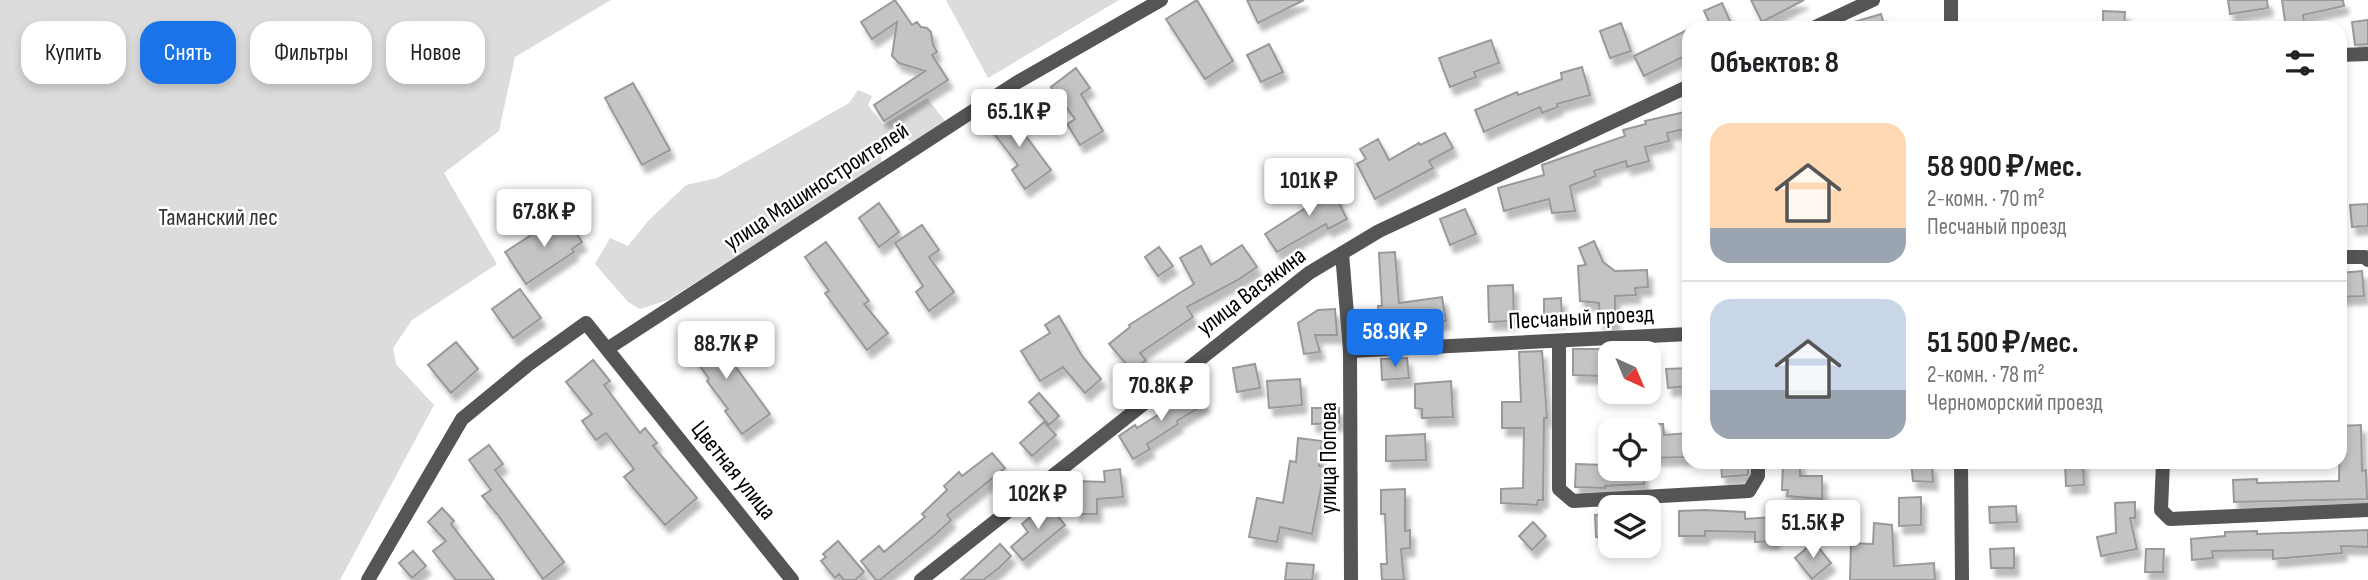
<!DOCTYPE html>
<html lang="ru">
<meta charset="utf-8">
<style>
:root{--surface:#fff;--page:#f2f2f2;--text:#202124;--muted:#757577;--line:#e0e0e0;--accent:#1a73e8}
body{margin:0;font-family:"Sofia Sans Condensed",sans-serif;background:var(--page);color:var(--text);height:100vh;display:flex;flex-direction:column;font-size:26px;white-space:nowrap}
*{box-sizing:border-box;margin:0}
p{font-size:23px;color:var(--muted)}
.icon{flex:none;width:38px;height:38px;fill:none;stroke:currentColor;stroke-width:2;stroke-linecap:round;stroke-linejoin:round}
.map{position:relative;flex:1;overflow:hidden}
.side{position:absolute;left:1682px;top:21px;width:665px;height:448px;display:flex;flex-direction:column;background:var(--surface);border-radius:21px;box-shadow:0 4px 10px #0003}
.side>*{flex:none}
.guide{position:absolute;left:21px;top:21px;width:665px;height:63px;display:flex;gap:14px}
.needle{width:46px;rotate:136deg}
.buttons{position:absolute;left:1598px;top:341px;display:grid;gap:14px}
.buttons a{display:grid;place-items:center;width:63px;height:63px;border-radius:14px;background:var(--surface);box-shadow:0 4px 10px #0003;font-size:35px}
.price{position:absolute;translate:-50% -60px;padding:0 16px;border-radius:7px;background:#fff;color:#222;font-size:23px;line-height:46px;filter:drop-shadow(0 2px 4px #0008)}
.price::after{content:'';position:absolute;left:50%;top:42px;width:21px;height:16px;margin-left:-10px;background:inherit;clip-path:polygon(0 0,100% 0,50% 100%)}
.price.current{background:var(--accent);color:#fff}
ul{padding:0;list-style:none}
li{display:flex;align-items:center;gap:21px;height:175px;padding:0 28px}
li+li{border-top:2px solid var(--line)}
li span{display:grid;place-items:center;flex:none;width:196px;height:140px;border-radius:21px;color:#555}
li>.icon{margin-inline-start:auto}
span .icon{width:84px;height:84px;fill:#fffc;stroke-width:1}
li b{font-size:30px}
h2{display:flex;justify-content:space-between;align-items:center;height:84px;padding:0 28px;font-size:30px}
.chip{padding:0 24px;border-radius:21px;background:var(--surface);box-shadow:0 4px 10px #0003;font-size:24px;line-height:63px}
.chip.current{background:var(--accent);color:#fff}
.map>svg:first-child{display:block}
.green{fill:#dcdcdc}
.building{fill:#c4c4c4;stroke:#999;stroke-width:2;filter:url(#shadow)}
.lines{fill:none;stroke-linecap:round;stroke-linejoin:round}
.street{stroke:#555;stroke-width:14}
.labels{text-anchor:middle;stroke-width:5;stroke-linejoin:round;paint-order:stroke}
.street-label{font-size:24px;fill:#000;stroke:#fff}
.park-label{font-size:24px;fill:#333;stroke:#fff}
</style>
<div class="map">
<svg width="2368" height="580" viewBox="0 0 2368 580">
<defs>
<filter id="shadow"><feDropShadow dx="4.5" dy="8" stdDeviation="2" flood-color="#0004"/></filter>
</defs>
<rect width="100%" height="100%" fill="#fff"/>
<path class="green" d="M 0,0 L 611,0 L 515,57 L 499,131 L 444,173 L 497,264 L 412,320 L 393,348 L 396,364 L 434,405 L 340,580 L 0,580 Z
M 946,0 L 1119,0 L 988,78 Z
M 858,90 L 872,96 L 868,105 L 883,125 L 927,98 L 945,121 L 913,143 L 891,129 L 879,142 L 882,163 L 668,300 L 640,309 L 628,302 L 595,264 L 610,238 L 628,246 L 648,221 L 686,185 L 717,178 L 849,103 Z"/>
<path class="building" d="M 895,0 L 912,25 L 917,22 L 921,27 L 927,28 L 931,32 L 933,45 L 937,52 L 932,55 L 948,80 L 884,121 L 874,105 L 925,71 L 899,63 L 892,56 L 897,22 L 872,39 L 861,22 Z
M 1197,0 L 1233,61 L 1205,79 L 1166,19 Z
M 1247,0 L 1304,0 L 1258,23 Z
M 1751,0 L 1804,0 L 1762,22 Z
M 2228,0 L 2267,0 L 2268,8 L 2230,14 Z
M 2282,0 L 2343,0 L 2344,6 L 2303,15 L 2305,28 L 2286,28 Z
M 1722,3 L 1733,28 L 1712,28 L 1704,11 Z
M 2103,11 L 2125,12 L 2124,28 L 2103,28 Z
M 1881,14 L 1885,28 L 1845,28 L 1844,25 Z
M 2368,20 L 2368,44 L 2355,45 L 2352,22 Z
M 1621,23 L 1631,51 L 1610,58 L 1600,31 Z
M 1689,29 L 1689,54 L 1644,76 L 1634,56 Z
M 1491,40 L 1499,63 L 1474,72 L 1476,77 L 1450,87 L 1439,58 Z
M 1269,44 L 1283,72 L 1261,82 L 1247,55 Z
M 1582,67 L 1590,95 L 1557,104 L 1558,107 L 1542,113 L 1540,107 L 1484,132 L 1475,110 L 1517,92 L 1518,95 L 1562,79 L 1561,73 Z
M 1076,68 L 1090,88 L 1081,94 L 1103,131 L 1080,145 L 1067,124 L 1075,119 L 1051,87 Z
M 633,83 L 670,150 L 642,165 L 605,98 Z
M 1005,108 L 1051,170 L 1025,189 L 1012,170 L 1018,165 L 986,123 Z
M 1689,111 L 1689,128 L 1667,133 L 1669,141 L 1645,147 L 1649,161 L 1627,167 L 1626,161 L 1594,171 L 1596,176 L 1570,186 L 1575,211 L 1552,213 L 1549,199 L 1504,211 L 1498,188 L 1544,175 L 1542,165 L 1625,136 L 1623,130 L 1646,124 L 1645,121 Z
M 1445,133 L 1453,148 L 1429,161 L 1433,168 L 1375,199 L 1357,164 L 1366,159 L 1360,149 L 1378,139 L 1389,160 L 1419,143 L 1420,145 Z
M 1328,181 L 1347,219 L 1328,229 L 1326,224 L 1277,252 L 1265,234 L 1315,202 L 1309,190 Z
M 879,203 L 899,232 L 879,247 L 859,218 Z
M 2368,204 L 2368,226 L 2352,227 L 2350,205 Z
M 1465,209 L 1476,234 L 1450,245 L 1440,219 Z
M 564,214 L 582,242 L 572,249 L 574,252 L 526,284 L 505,252 Z
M 922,225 L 939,250 L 929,257 L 954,292 L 929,311 L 916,292 L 923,286 L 895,243 Z
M 1594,241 L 1603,262 L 1615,271 L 1647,270 L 1648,287 L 1635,288 L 1636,295 L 1615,296 L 1615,323 L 1600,322 L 1599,303 L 1580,301 L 1578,266 L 1586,265 L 1579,248 Z
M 826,242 L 869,301 L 864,304 L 888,333 L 867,350 L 825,293 L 829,291 L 805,257 Z
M 1242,245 L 1257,267 L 1238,280 L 1187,307 L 1193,317 L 1140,353 L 1146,360 L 1133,372 L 1109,344 L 1130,327 L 1129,325 L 1194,284 L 1180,258 L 1201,246 L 1211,265 Z
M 1159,247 L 1173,266 L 1158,276 L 1145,257 Z
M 1395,252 L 1399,303 L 1442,297 L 1446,321 L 1416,326 L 1379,327 L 1378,306 L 1382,306 L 1379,253 Z
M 2362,271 L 2364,296 L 2340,297 L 2340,273 Z
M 1513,285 L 1514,321 L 1489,322 L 1488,286 Z
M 520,289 L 541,318 L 513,338 L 492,309 Z
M 1561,298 L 1562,319 L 1544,320 L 1544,299 Z
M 1335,309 L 1337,335 L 1315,335 L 1320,352 L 1304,354 L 1298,323 L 1318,310 Z
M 1059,316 L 1082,356 L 1101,379 L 1085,393 L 1063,367 L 1040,381 L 1021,351 L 1050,333 L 1045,325 Z
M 705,325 L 731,363 L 732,362 L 770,414 L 742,434 L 725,411 L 728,409 L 707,381 L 709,379 L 682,340 Z
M 456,342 L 478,369 L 451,393 L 428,365 Z
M 1573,349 L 1602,349 L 1602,376 L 1573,375 Z
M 1542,351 L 1547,418 L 1544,418 L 1543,500 L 1538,500 L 1537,505 L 1501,503 L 1501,489 L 1523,488 L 1524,428 L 1502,428 L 1502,402 L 1521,402 L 1519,352 Z
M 1407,358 L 1409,378 L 1382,380 L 1381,359 Z
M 593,360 L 610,381 L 604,385 L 640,433 L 645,428 L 657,443 L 653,446 L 697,498 L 665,525 L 624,477 L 634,469 L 606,433 L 596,440 L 582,421 L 592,414 L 566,382 Z
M 1255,364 L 1260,388 L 1237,392 L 1233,368 Z
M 1689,368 L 1689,386 L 1668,388 L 1666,369 Z
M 1300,379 L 1302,405 L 1269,408 L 1267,381 Z
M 1451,381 L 1453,417 L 1422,418 L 1422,409 L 1415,408 L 1415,384 Z
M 1194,386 L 1205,404 L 1177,421 L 1178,424 L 1147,444 L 1150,449 L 1133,459 L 1119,436 L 1135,425 L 1137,428 L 1177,403 L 1174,399 Z
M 1039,393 L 1059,416 L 1049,425 L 1029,402 Z
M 1312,408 L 1339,408 L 1339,423 L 1312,424 Z
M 1044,422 L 1056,435 L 1032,456 L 1020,443 Z
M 1648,424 L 1663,424 L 1664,435 L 1689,433 L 1689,457 L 1648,458 Z
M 2361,425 L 2362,471 L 2366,470 L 2367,499 L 2234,502 L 2233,480 L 2257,479 L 2257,483 L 2339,481 L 2340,426 Z
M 1425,434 L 1426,460 L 1386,461 L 1386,436 Z
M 1298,438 L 1322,441 L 1319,466 L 1325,467 L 1312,534 L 1280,527 L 1277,542 L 1249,537 L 1257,498 L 1283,503 L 1290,461 L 1296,462 Z
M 489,445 L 503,464 L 495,470 L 564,562 L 543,579 L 498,515 L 482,496 L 491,490 L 469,460 Z
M 992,453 L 1005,468 L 947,515 L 951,520 L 935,535 L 880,580 L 876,580 L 861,561 L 879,546 L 884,552 L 925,517 L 922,514 L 947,490 L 944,486 L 959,472 L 962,476 Z
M 1721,462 L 1748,462 L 1748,473 L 1747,475 L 1722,477 Z
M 1783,462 L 1800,462 L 1800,476 L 1822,476 L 1822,499 L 1787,496 L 1788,490 L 1782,490 Z
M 1911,462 L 1929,462 L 1929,466 L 1932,466 L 1933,482 L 1913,481 Z
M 2065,462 L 2083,462 L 2084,485 L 2066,486 Z
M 1576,464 L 1606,465 L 1606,469 L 1642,469 L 1644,484 L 1605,486 L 1605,488 L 1575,487 Z
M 1120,469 L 1123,497 L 1097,499 L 1097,514 L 1075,514 L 1076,481 L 1105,482 L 1104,471 Z
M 1405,489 L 1405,531 L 1410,530 L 1410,548 L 1401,549 L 1404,580 L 1382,580 L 1381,564 L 1387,564 L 1385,514 L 1381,514 L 1381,490 Z
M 1921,497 L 1921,525 L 1899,526 L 1899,498 Z
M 2135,502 L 2135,518 L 2130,518 L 2137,549 L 2101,556 L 2097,537 L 2116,533 L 2115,503 Z
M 1047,503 L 1065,525 L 1023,560 L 1011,547 L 1028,532 L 1022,524 Z
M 2016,506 L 2017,522 L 1990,523 L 1989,507 Z
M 442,508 L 454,521 L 451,524 L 494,580 L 456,580 L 433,551 L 446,541 L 428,522 Z
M 1705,510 L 1745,512 L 1745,519 L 1773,517 L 1775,541 L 1755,542 L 1755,532 L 1705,531 L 1705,536 L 1679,536 L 1679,511 Z
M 1610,514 L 1610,536 L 1596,537 L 1595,515 Z
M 1533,522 L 1546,536 L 1532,550 L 1519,536 Z
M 1874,523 L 1892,525 L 1894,566 L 1934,563 L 1935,580 L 1850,580 L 1851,543 L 1873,544 Z
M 2368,530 L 2368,547 L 2341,546 L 2342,553 L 2273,559 L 2273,550 L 2212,551 L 2213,558 L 2192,560 L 2191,539 L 2225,536 L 2225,532 L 2257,531 L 2257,534 Z
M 838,541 L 864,572 L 855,580 L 844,580 L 839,574 L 835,578 L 821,561 L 826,557 L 823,554 Z
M 1814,542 L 1831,563 L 1812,579 L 1795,558 Z
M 1000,544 L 1011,556 L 999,568 L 983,580 L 961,580 Z
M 2014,548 L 2014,568 L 1991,568 L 1990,549 Z
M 2146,549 L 2164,549 L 2163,572 L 2145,572 Z
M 413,551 L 426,566 L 412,578 L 399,563 Z
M 1287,563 L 1314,565 L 1312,580 L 1285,580 Z"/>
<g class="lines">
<path class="street" d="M 1813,28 L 1873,0
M 1951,28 L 1951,0
M 2340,55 L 2368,54
M 1342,253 L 1350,351 L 1351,580
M 2340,257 L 2365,257 L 2368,260
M 1559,341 L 1559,489 L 1573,501 L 1749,491 L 1758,476 L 1758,462
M 607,349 L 1016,83 L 1161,0
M 1350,351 L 1689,334
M 1961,462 L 1962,580
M 2163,462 L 2161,510 L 2170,519 L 2368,510
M 368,580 L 462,419 L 529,364 L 586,323 L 792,580
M 921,580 L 1309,273 L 1379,231 L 1689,86"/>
</g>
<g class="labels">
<g class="street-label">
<text transform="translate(816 186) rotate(-33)" y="8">улица Машиностроителей</text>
<text transform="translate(1251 291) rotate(-37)" y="8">улица Васякина</text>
<text transform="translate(1581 317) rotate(-3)" y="8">Песчаный проезд</text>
<text transform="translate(1328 458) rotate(-90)" y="8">улица Попова</text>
<text transform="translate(734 470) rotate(51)" y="8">Цветная улица</text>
</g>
<g class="park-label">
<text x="218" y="225">Таманский лес</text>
</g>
</g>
</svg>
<div class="buttons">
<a><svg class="needle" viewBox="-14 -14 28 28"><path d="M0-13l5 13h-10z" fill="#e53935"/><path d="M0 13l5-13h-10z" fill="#757577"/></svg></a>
<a><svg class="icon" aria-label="locate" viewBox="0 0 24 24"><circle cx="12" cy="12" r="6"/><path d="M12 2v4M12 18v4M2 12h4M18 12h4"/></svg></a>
<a><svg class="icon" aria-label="layers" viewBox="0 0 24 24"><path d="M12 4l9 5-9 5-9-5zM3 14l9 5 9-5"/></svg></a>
</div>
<b class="price" style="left:1019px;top:149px">65.1K ₽</b>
<b class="price" style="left:1309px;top:218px">101K ₽</b>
<b class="price" style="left:544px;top:249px">67.8K ₽</b>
<b class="price current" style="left:1395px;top:369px">58.9K ₽</b>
<b class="price" style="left:726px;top:381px">88.7K ₽</b>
<b class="price" style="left:1161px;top:423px">70.8K ₽</b>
<b class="price" style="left:1038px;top:531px">102K ₽</b>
<b class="price" style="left:1813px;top:560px">51.5K ₽</b>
<div class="guide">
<a class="chip">Купить</a>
<a class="chip current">Снять</a>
<a class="chip">Фильтры</a>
<a class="chip">Новое</a>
</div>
<section class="side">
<h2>Объектов: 8<svg class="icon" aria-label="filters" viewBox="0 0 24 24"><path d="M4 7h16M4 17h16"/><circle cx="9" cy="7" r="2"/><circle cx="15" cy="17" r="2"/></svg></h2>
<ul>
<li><span style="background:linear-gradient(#ffd9b3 75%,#9aa5b1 0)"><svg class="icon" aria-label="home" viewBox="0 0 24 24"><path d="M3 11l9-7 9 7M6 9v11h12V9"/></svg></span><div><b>58 900 ₽/мес.</b><p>2-комн. · 70 m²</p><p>Песчаный проезд</p></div></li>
<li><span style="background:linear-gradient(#c9d6e8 65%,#9aa5b1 0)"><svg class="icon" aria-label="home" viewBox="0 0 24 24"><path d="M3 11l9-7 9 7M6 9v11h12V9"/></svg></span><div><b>51 500 ₽/мес.</b><p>2-комн. · 78 m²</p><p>Черноморский проезд</p></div></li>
</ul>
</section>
</div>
